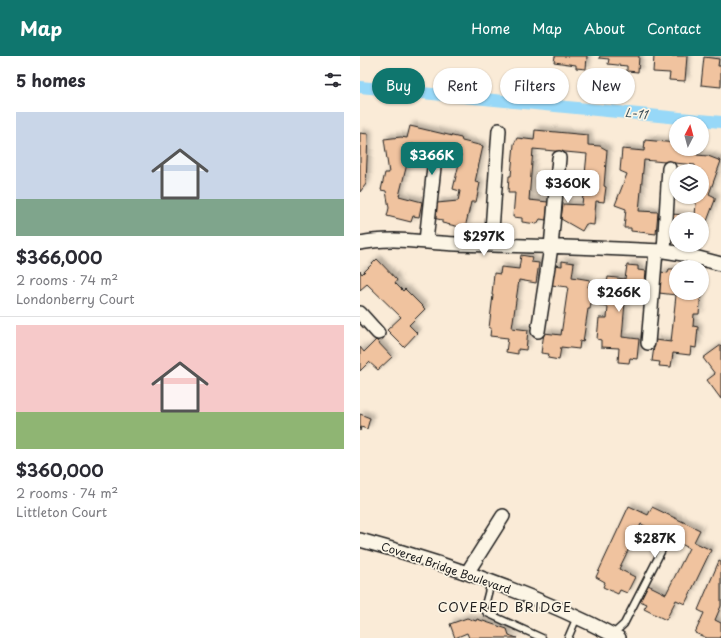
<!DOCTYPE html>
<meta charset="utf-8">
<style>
:root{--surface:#fff;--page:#f2f2f3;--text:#2b2b33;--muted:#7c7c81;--line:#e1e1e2;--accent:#0f766e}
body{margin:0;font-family:"Playpen Sans",sans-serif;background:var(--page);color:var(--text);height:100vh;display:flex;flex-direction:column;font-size:15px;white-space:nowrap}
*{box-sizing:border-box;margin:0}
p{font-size:13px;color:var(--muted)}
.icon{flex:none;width:22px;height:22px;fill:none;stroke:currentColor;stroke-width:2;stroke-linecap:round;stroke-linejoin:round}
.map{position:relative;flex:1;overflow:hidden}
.panel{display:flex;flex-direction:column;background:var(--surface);width:360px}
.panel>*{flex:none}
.banner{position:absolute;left:12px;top:12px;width:289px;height:36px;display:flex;gap:8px}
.needle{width:26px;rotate:6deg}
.controls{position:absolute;left:309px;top:60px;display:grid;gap:8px}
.controls a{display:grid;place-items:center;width:40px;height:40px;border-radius:50%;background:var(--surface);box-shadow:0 1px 3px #0004;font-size:20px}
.price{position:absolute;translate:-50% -34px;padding:0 9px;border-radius:8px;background:#fff;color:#222;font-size:13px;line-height:26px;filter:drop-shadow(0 1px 2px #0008)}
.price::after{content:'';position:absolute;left:50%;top:24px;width:12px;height:9px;margin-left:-6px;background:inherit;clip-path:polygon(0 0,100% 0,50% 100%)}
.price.selected{background:var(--accent);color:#fff}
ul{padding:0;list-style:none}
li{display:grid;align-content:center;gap:8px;height:212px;padding:0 16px}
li+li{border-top:1px solid var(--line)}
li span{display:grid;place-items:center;height:124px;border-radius:0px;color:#555}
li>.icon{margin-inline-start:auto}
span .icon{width:72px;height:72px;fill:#fffc;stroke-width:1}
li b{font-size:17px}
h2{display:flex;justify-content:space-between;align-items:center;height:48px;padding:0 16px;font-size:17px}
.chip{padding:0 14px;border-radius:18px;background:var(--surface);box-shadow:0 1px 3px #0004;font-size:14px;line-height:36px}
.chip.selected{background:var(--accent);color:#fff}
header{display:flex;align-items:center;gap:24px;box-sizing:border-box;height:56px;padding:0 20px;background:var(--accent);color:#fff}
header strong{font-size:19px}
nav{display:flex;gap:22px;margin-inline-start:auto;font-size:14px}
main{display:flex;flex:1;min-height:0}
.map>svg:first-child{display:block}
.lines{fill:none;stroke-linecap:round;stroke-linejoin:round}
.canal{stroke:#97d8f8;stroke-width:12}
.building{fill:#f0c39f;stroke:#1c1c1c;filter:url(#shadow)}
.lane-casing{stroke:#1c1c1c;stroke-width:9}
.street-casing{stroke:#1c1c1c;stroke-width:16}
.lane{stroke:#fcf5e5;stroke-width:6}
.street{stroke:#fcf5e5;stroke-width:13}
.labels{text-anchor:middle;stroke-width:3.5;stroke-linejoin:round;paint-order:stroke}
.street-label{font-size:11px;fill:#1c1c1c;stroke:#fcf5e5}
.water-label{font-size:12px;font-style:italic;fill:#41545e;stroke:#fcf5e5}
.quarter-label{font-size:13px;letter-spacing:1px;fill:#1c1c1c;stroke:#fcf5e5}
</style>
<header>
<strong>Map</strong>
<nav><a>Home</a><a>Map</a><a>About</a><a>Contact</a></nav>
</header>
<main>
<section class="panel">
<h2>5 homes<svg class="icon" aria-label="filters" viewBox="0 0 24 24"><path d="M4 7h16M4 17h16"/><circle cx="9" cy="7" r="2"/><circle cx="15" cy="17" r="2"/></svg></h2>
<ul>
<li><span style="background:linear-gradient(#c9d6e8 70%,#7fa58c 0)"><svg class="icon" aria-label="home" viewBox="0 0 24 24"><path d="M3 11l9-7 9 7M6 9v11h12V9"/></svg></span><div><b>$366,000</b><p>2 rooms · 74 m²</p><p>Londonberry Court</p></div></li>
<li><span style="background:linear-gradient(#f6c9c9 70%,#8fb573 0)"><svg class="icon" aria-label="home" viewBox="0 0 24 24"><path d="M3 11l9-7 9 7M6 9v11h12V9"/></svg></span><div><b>$360,000</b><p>2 rooms · 74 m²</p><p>Littleton Court</p></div></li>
</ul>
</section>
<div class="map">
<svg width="361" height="582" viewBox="0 0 361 582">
<defs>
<filter id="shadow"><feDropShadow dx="3.5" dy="-3.5" stdDeviation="2" flood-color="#0004"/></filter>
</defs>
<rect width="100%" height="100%" fill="#faebd7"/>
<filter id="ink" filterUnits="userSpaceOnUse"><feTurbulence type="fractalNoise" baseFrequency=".025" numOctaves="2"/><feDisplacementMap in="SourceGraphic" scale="8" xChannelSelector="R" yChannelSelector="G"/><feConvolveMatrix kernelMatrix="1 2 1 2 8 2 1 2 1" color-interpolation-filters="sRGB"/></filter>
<g filter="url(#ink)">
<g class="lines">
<path class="canal" d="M 0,31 L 361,66"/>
</g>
<path class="building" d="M 195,0 L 227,0 L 226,13 L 216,12 L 216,9 L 194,6 Z
M 240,0 L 279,0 L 278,16 L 267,15 L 267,10 L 248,8 L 249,3 L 239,2 Z
M 294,0 L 327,0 L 325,25 L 309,24 L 310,17 L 293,16 Z
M 344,1 L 359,3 L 358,10 L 361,10 L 361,31 L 341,29 Z
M 50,70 L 101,82 L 102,85 L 123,90 L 115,126 L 120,127 L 116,146 L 111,146 L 105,172 L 82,167 L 82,164 L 73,162 L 77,147 L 98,145 L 100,135 L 93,133 L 101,99 L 52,88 L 39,140 L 62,146 L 59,161 L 53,160 L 51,166 L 27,160 L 29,152 L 26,135 L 21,134 L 25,117 L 29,117 L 24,83 L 41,81 L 47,82 Z
M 175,74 L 228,79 L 228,89 L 240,90 L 247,94 L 244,130 L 246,131 L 244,146 L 236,145 L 234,169 L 226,168 L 222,175 L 201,163 L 203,148 L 222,149 L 227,98 L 173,93 L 169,144 L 188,146 L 186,164 L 180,163 L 177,168 L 162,166 L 162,162 L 153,161 L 155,137 L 148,137 L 149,120 L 151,120 L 154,88 L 157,82 L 174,84 Z
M 0,77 L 8,78 L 6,128 L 0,136 Z
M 285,84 L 316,87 L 316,93 L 338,93 L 337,99 L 348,100 L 361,105 L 349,138 L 355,141 L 355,144 L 344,173 L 343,179 L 342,179 L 342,163 L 316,163 L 316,178 L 311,176 L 312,158 L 335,160 L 336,147 L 332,146 L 332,141 L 342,141 L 342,115 L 335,115 L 335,109 L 284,104 L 279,155 L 298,156 L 296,178 L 271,175 L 271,172 L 264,172 L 266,153 L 255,149 L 267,118 L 260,115 L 262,93 L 284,95 Z
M 161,199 L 172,201 L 171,206 L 179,207 L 176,227 L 159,224 L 152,272 L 168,274 L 166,294 L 158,293 L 158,298 L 146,296 L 148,282 L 130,280 L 131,272 L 129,272 L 133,239 L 132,239 L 134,217 L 140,218 L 141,211 L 159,213 Z
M 17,203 L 37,224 L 35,227 L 43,235 L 45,233 L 65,253 L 49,269 L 57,277 L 44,291 L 27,274 L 41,261 L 7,228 L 0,234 L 0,215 L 2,218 Z
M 202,205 L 214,207 L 212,221 L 230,224 L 228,231 L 233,232 L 230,253 L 228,253 L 223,286 L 220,285 L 219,293 L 201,291 L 199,304 L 188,302 L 189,298 L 181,297 L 184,277 L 201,279 L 208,231 L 191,229 L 194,209 L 202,210 Z
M 267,209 L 278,210 L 278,214 L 286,215 L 284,235 L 266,234 L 262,281 L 279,283 L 277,303 L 270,302 L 269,307 L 258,306 L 259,292 L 241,291 L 241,284 L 237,283 L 239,262 L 247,262 L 248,251 L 240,250 L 242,228 L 247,228 L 248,221 L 265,223 Z
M 309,213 L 316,213 L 316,237 L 341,237 L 339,258 L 334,258 L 333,270 L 338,271 L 336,292 L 331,291 L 330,299 L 313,297 L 311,311 L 299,310 L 300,306 L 292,305 L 295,284 L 311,286 L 316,239 L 299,237 L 301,216 L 308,217 Z
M 16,284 L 32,301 L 18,314 L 9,306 L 0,315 L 0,291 L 4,296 Z
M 361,289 L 361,343 L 347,324 L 355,318 L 343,302 Z
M 0,358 L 10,362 L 7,373 L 1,371 L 0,375 Z
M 269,450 L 288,459 L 292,451 L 340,474 L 334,486 L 351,494 L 325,548 L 316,544 L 306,564 L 284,553 L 287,548 L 280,545 L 288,529 L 306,538 L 329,492 L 281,468 L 259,513 L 275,521 L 267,537 L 260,534 L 258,538 L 243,531 L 245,526 L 236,521 Z
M 359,505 L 361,506 L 361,550 L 355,564 L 361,567 L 361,582 L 347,582 L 335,577 L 344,557 L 338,554 Z
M 107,562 L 116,565 L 117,563 L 147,573 L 149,579 L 157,582 L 109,582 L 107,577 L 95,582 L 90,568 Z"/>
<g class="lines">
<g class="lane-casing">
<path id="lane" d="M 131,526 L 124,553 L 127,557 L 182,582
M 252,579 L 264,568 L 305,488
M 208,582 L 217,561"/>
</g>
<g class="street-casing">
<path id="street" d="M 66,185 L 75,102
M 0,187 C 33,180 64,187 97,188 C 166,190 235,191 304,195 L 323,198 L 361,208
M 131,189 L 139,74
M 304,195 L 309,112
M 0,257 L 18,277
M 178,275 L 191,191 L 199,102
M 288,287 L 296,195
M 0,484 C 89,508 177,539 259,582
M 107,517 L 143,460"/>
</g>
<use href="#lane" class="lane"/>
<use href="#street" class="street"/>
</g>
</g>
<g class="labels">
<g class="street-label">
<text transform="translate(86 512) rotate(19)" y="4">Covered Bridge Boulevard</text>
</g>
<g class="water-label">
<text transform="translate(276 58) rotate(6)" y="4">L-11</text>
</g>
<g class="quarter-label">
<text x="145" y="556">COVERED BRIDGE</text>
</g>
</g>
</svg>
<div class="controls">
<a><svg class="needle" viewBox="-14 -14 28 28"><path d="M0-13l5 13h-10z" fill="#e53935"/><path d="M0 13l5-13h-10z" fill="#7c7c81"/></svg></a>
<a><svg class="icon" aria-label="layers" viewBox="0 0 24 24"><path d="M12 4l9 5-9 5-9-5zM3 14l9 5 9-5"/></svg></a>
<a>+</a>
<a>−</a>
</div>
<b class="price selected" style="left:72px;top:120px">$366K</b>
<b class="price" style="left:208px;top:148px">$360K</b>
<b class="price" style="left:124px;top:201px">$297K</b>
<b class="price" style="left:259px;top:257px">$266K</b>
<b class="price" style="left:295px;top:503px">$287K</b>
<div class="banner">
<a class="chip selected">Buy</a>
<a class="chip">Rent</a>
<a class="chip">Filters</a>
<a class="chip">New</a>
</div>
</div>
</main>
